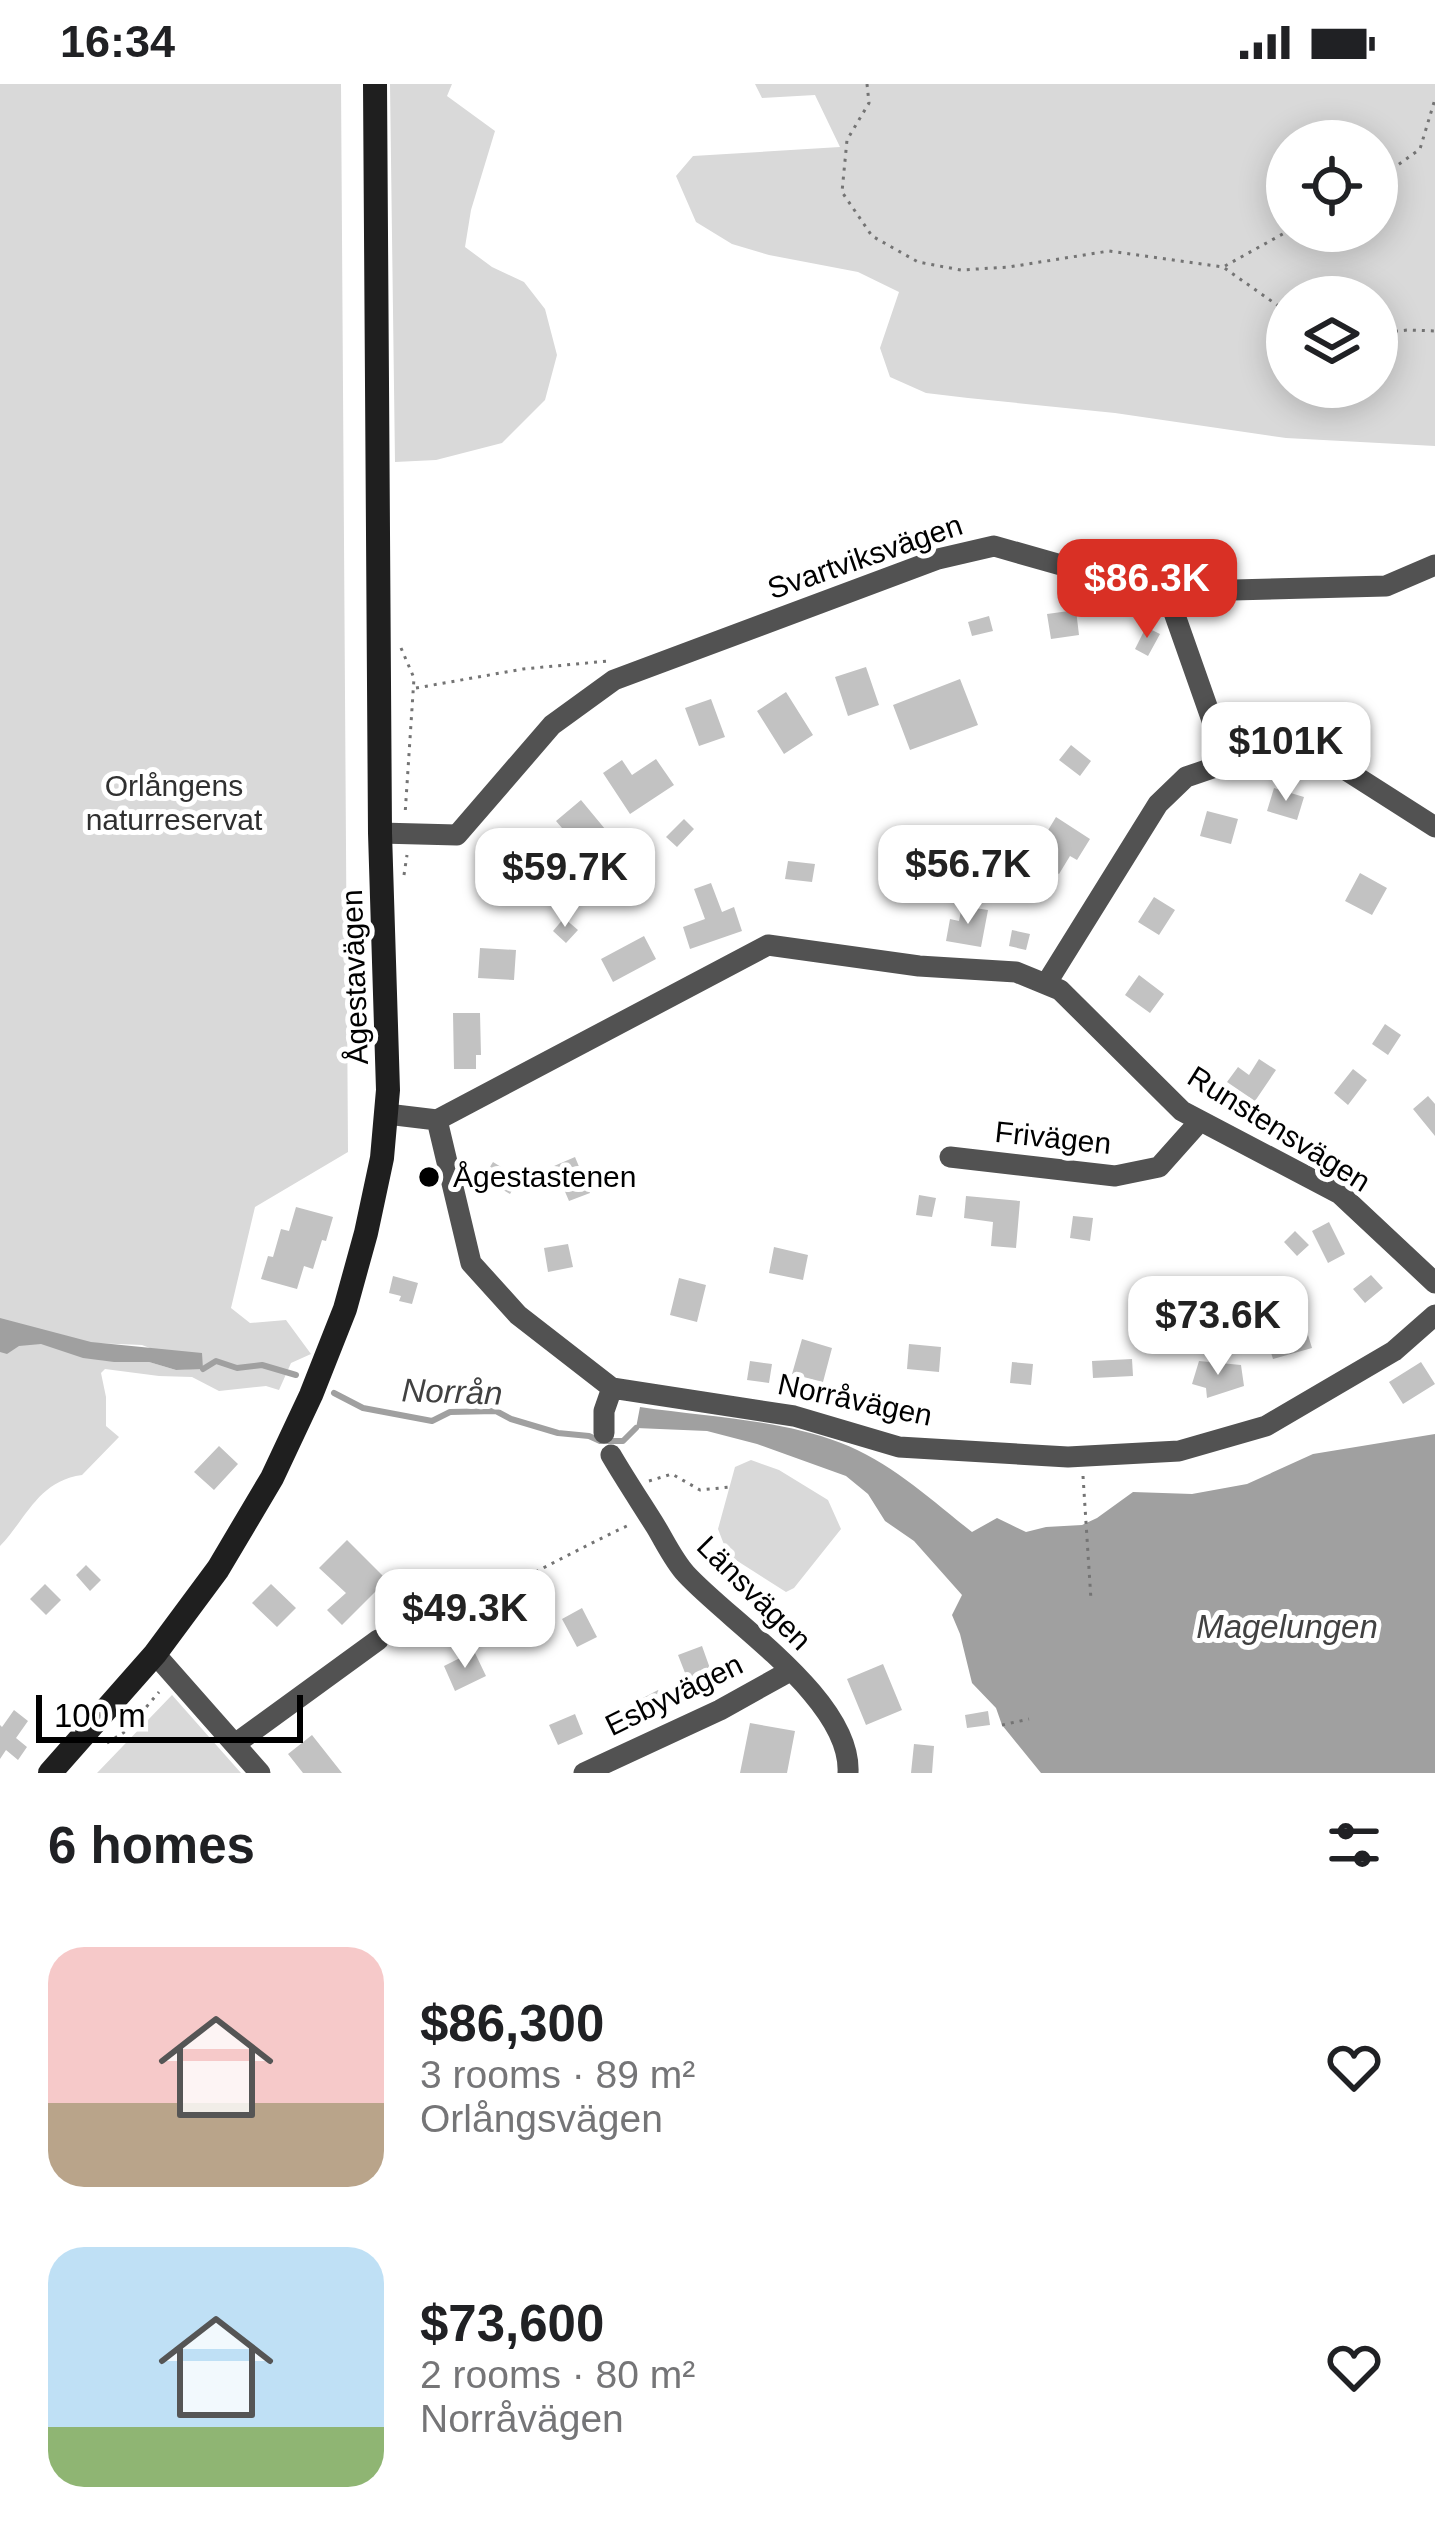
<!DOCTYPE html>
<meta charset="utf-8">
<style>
:root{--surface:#fff;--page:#f2f2f2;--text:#202124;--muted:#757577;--accent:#d93025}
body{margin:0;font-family:Helvetica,sans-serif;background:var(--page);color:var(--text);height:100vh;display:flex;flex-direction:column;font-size:45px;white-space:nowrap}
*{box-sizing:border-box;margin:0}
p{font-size:39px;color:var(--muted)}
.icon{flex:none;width:66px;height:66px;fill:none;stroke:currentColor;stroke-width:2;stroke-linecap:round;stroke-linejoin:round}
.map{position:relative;height:1689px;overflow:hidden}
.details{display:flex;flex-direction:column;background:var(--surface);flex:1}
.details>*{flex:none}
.tools{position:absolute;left:1266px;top:36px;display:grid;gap:24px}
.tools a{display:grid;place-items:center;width:132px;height:132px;border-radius:50%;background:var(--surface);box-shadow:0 6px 30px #0003;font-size:60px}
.scale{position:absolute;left:36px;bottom:30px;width:267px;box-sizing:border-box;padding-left:12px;border:6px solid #000;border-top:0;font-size:33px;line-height:42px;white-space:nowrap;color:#000;-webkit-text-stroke:9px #fff;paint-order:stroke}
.price{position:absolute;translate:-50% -102px;padding:0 27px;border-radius:24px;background:#fff;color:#222;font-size:39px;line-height:78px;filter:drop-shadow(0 3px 6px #0008)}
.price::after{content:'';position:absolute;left:50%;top:72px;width:36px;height:27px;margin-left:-18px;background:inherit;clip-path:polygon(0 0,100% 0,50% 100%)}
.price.on{background:var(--accent);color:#fff}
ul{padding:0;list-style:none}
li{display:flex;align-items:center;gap:36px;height:300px;padding:0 48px}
li span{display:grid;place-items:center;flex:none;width:336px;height:240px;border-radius:36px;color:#555}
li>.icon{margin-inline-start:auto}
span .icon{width:144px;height:144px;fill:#fffc;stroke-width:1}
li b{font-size:51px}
h2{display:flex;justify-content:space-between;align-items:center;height:144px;padding:0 48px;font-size:51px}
.status{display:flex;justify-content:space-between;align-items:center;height:84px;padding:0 60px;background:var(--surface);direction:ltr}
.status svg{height:33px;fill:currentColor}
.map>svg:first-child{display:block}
.green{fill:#d9d9d9;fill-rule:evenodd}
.water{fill:#a0a0a0}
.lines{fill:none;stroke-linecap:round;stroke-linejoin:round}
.stream{stroke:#a0a0a0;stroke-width:6}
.building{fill:#c2c2c2}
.path{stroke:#747474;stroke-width:3;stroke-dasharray:3 6;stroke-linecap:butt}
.minor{stroke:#525252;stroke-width:21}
.secondary{stroke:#1f1f1f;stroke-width:24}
.poi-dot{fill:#000;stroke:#fff;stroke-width:4.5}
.labels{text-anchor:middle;stroke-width:10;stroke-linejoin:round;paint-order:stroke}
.street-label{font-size:30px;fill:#000;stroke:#fff}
.park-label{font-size:30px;fill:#303030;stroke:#fff}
.poi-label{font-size:30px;fill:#000;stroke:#fff;text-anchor:start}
.water-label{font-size:33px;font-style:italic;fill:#414141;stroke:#fff}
</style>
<div class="status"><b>16:34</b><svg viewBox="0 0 49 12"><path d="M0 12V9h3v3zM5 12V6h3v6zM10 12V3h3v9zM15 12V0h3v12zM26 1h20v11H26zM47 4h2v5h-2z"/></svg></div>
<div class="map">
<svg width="1435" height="1689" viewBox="0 0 1435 1689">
<rect width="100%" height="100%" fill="#fff"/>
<path class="green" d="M 0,0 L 341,0 L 348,1068 L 255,1123 L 231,1224 L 250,1239 L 286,1236 L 311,1270 L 291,1279 L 279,1306 L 266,1302 L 219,1307 L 192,1293 L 159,1292 L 105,1285 L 101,1289 L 106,1313 L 106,1342 L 119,1353 L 82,1391 C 38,1397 27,1434 0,1462 ZM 94,1259 L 142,1261 L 203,1284 L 176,1286 L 149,1278 L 99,1276 Z
M 390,0 L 452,0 L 447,12 L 495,47 L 471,126 L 465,163 L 492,183 L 524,198 L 545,225 L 557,271 L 545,316 L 502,359 L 436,376 L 395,378 Z
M 755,0 L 1435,0 L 1435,362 L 1286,354 L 1115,329 L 968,314 L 926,309 L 890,293 L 880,264 L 899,208 L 858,188 L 769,171 L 732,160 L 696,138 L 676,92 L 693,72 L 840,63 L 815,11 L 762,14 ZM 1287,57 L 1377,57 L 1377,147 L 1287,147 ZM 1287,213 L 1377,213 L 1377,303 L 1287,303 Z
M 751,1376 L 779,1386 L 828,1416 L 841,1445 L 794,1504 L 786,1508 L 728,1471 L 718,1445 L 735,1383 Z
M 172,1611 L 241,1689 L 97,1689 Z"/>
<path class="water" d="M 0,1234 L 91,1258 L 202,1269 L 203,1285 L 176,1286 L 149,1278 L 114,1278 L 83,1274 L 41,1260 L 19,1262 L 7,1270 L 0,1268 Z
M 640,1323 C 707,1333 778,1335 841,1359 C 891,1378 931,1416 972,1448 L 997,1434 L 1026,1448 L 1046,1443 L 1082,1441 L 1097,1434 L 1133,1408 L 1192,1410 L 1247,1400 L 1313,1370 L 1435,1350 L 1435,1689 L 1041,1689 L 1002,1641 L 996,1624 L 972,1599 L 960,1550 L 952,1531 L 962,1511 L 914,1457 L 885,1437 L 868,1410 L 846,1392 L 757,1360 L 707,1347 L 636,1344 Z"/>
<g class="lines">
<path class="stream" d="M 203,1285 L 216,1277 L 237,1284 L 262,1281 L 296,1291
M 334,1309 L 363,1324 L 432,1337 L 450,1328 L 496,1327 L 511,1335 L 558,1349 L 589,1352 L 600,1357 L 623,1357 L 636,1344"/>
</g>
<path class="building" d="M 1076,526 L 1079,551 L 1051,555 L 1047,530 Z
M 989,532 L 993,547 L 972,552 L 968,538 Z
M 1146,543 L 1160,550 L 1148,572 L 1135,565 Z
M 866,583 L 879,621 L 848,632 L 835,593 Z
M 960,595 L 978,641 L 910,666 L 893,621 Z
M 786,608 L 813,651 L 784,670 L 757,627 Z
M 711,615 L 725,653 L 699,662 L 685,624 Z
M 1071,661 L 1091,677 L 1080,692 L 1059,676 Z
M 656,675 L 674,701 L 630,730 L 603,689 L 622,676 L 632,691 Z
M 1274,704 L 1304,713 L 1297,736 L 1267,727 Z
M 581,716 L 610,751 L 585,771 L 556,737 Z
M 1207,727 L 1238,735 L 1231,760 L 1200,752 Z
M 1056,733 L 1090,755 L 1077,776 L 1070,772 L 1059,790 L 1037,776 L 1049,757 L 1044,753 Z
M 684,735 L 694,745 L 677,763 L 666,753 Z
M 537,761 L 590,808 L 572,829 L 519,782 Z
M 788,777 L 815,780 L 812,798 L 785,795 Z
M 1360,789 L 1387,804 L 1372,831 L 1345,817 Z
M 711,799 L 722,828 L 734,823 L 742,847 L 690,865 L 683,843 L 705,835 L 694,805 Z
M 1154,813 L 1175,826 L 1159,851 L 1138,838 Z
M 962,822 L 988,826 L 981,863 L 946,857 L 950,835 L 959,837 Z
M 564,834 L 578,846 L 566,859 L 553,847 Z
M 1012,846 L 1030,850 L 1026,866 L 1009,862 Z
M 644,852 L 656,875 L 613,898 L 601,875 Z
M 480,864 L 516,866 L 514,896 L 478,894 Z
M 1139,891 L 1164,910 L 1150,929 L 1125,911 Z
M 453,929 L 480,929 L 481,971 L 476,971 L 476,985 L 454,985 Z
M 1385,940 L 1401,951 L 1388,971 L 1372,960 Z
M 1259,975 L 1276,986 L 1255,1017 L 1227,998 L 1238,983 L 1249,991 Z
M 1353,985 L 1367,996 L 1348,1021 L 1334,1009 Z
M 1428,1012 L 1435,1020 L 1435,1052 L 1413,1025 Z
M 575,1073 L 590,1109 L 569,1117 L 554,1082 Z
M 493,1078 L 519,1094 L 510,1110 L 483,1094 Z
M 919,1111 L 936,1114 L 932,1133 L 916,1131 Z
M 966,1112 L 1020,1117 L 1016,1164 L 991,1162 L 993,1138 L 964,1134 Z
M 296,1123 L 333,1133 L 326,1157 L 322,1156 L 313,1185 L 304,1182 L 297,1205 L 261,1195 L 268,1172 L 273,1173 L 281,1145 L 289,1147 Z
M 1073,1132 L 1093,1134 L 1090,1157 L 1070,1154 Z
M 1329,1138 L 1345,1170 L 1328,1179 L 1312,1147 Z
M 1295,1147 L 1309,1161 L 1297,1172 L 1284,1158 Z
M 568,1160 L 573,1183 L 548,1188 L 544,1164 Z
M 774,1163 L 808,1171 L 803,1196 L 769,1189 Z
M 1371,1191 L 1383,1204 L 1365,1219 L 1353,1205 Z
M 393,1192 L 418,1199 L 412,1220 L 399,1217 L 401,1212 L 389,1209 Z
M 679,1194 L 706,1201 L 697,1238 L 670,1231 Z
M 1305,1241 L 1312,1264 L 1273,1275 L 1266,1253 Z
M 802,1255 L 832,1264 L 823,1298 L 792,1290 Z
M 909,1260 L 941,1263 L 939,1288 L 907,1285 Z
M 1132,1275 L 1133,1292 L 1093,1294 L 1092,1277 Z
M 750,1277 L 772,1280 L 769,1299 L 747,1296 Z
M 1199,1277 L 1241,1281 L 1244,1302 L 1207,1314 L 1206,1304 L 1192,1300 Z
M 1012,1278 L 1033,1280 L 1031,1301 L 1010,1299 Z
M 1421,1278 L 1435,1300 L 1403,1320 L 1389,1298 Z
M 219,1362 L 238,1380 L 214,1406 L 194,1388 Z
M 347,1456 L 387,1496 L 342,1541 L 327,1526 L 346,1509 L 319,1484 Z
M 86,1481 L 101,1496 L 90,1507 L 76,1491 Z
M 45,1500 L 61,1516 L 46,1531 L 30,1515 Z
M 271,1500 L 296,1524 L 277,1543 L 252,1519 Z
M 582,1524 L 597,1553 L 577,1563 L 562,1535 Z
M 702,1562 L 712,1590 L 689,1599 L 678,1571 Z
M 474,1567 L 486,1592 L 455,1607 L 444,1582 Z
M 883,1580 L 902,1626 L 866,1641 L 847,1595 Z
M 658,1606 L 668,1623 L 637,1640 L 628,1622 Z
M 14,1626 L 28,1637 L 16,1654 L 27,1663 L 18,1676 L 6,1666 L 0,1675 L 0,1641 L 2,1643 Z
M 988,1627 L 990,1641 L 967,1644 L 965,1631 Z
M 575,1630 L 583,1650 L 558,1661 L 549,1641 Z
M 750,1639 L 795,1647 L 787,1689 L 740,1689 Z
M 312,1651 L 342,1689 L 303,1689 L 288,1670 Z
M 914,1660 L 934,1662 L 932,1689 L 911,1689 Z"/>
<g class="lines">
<path class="path" d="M 867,0 L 869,19 L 847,56 L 842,108 L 872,152 L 918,178 L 961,186 L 1009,183 L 1109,167 L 1223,183 L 1287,228
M 1377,96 L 1420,65 L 1435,15
M 1225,182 L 1288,147
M 1377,249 L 1408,246 L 1435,247
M 401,564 L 414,594 L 405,731
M 416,604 L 523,585 L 608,577
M 404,791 L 407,771
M 1083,1392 L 1091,1516
M 649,1397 L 672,1390 L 700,1406 L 730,1403
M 396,1550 C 479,1522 552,1477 631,1440
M 1002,1641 L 1029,1635
M 107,1659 L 126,1647 L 159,1608"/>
<path class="minor" d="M 1165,503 L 1227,679 L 1252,671 L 1341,683 L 1435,743
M 380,749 L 457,751 L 552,641 L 614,596 L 938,475 L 994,462 L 1121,498 L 1194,507 L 1386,502 L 1435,481
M 1046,900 L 1158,720 L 1186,693 L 1227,679
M 387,1030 L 437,1036
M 437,1036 L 471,1179 L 518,1231 L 612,1304 L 794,1332 L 899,1363 L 1068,1373 L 1179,1367 L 1266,1342 L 1394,1267 L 1435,1231
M 437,1036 L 768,861 L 919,882 L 1016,888 L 1060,906 L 1182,1027 L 1340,1110 L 1435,1199
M 950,1073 L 1115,1092 L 1159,1083 L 1200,1037
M 604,1349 L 604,1327 L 612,1304
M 611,1371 C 625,1395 641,1419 656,1443 C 665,1458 674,1477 686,1490 C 731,1539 852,1616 848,1689
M 155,1570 L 260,1689
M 235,1660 L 378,1556
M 584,1689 L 720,1626 L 790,1587"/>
<path class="secondary" d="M 50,1689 L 155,1570 L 218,1485 L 272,1394 L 311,1311 L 345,1225 L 366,1149 L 382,1074 L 388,1006 L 380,749 L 375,0"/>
</g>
<circle class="poi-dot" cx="429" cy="1093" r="12"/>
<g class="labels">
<g class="street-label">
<text transform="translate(865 473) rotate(-19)" y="10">Svartviksvägen</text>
<text transform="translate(355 893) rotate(-92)" y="10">Ågestavägen</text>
<text transform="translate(1279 1045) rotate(32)" y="10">Runstensvägen</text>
<text transform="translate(1053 1054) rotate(6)" y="10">Frivägen</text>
<text transform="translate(855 1316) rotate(12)" y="10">Norråvägen</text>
<text transform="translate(754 1509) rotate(45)" y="10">Länsvägen</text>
<text transform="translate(674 1611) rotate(-26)" y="10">Esbyvägen</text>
</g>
<g class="park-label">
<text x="174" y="712">Orlångens<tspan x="174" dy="34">naturreservat</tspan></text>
</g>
<g class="poi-label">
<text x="453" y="1103">Ågestastenen</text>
</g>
<g class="water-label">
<text transform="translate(452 1307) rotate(2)" y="12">Norrån</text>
<text x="1287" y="1554">Magelungen</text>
</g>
</g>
</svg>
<div class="tools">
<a><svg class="icon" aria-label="locate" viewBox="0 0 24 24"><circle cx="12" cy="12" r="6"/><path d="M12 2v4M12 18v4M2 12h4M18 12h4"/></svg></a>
<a><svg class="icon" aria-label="layers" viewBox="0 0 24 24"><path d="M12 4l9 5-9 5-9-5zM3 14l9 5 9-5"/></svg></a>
</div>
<div class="scale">100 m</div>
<b class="price on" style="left:1147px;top:557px">$86.3K</b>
<b class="price" style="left:1286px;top:720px">$101K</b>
<b class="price" style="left:968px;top:843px">$56.7K</b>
<b class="price" style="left:565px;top:846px">$59.7K</b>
<b class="price" style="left:1218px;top:1294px">$73.6K</b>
<b class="price" style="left:465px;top:1587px">$49.3K</b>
</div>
<section class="details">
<h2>6 homes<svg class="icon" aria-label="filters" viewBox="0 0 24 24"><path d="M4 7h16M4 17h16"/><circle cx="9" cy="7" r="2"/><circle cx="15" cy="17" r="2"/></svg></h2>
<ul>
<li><span style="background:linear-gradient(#f6c9c9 65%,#b9a48a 0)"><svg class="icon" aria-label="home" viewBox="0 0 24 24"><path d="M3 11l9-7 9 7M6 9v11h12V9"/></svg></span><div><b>$86,300</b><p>3 rooms · 89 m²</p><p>Orlångsvägen</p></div><svg class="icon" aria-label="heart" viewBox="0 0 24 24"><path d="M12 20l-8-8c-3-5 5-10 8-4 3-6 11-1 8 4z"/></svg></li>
<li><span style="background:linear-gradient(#bfe0f5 75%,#8fb573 0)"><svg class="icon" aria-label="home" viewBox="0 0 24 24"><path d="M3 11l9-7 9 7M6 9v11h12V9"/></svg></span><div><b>$73,600</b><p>2 rooms · 80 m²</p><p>Norråvägen</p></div><svg class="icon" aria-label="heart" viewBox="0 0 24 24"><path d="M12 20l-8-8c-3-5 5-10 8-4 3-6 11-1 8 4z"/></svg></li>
</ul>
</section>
